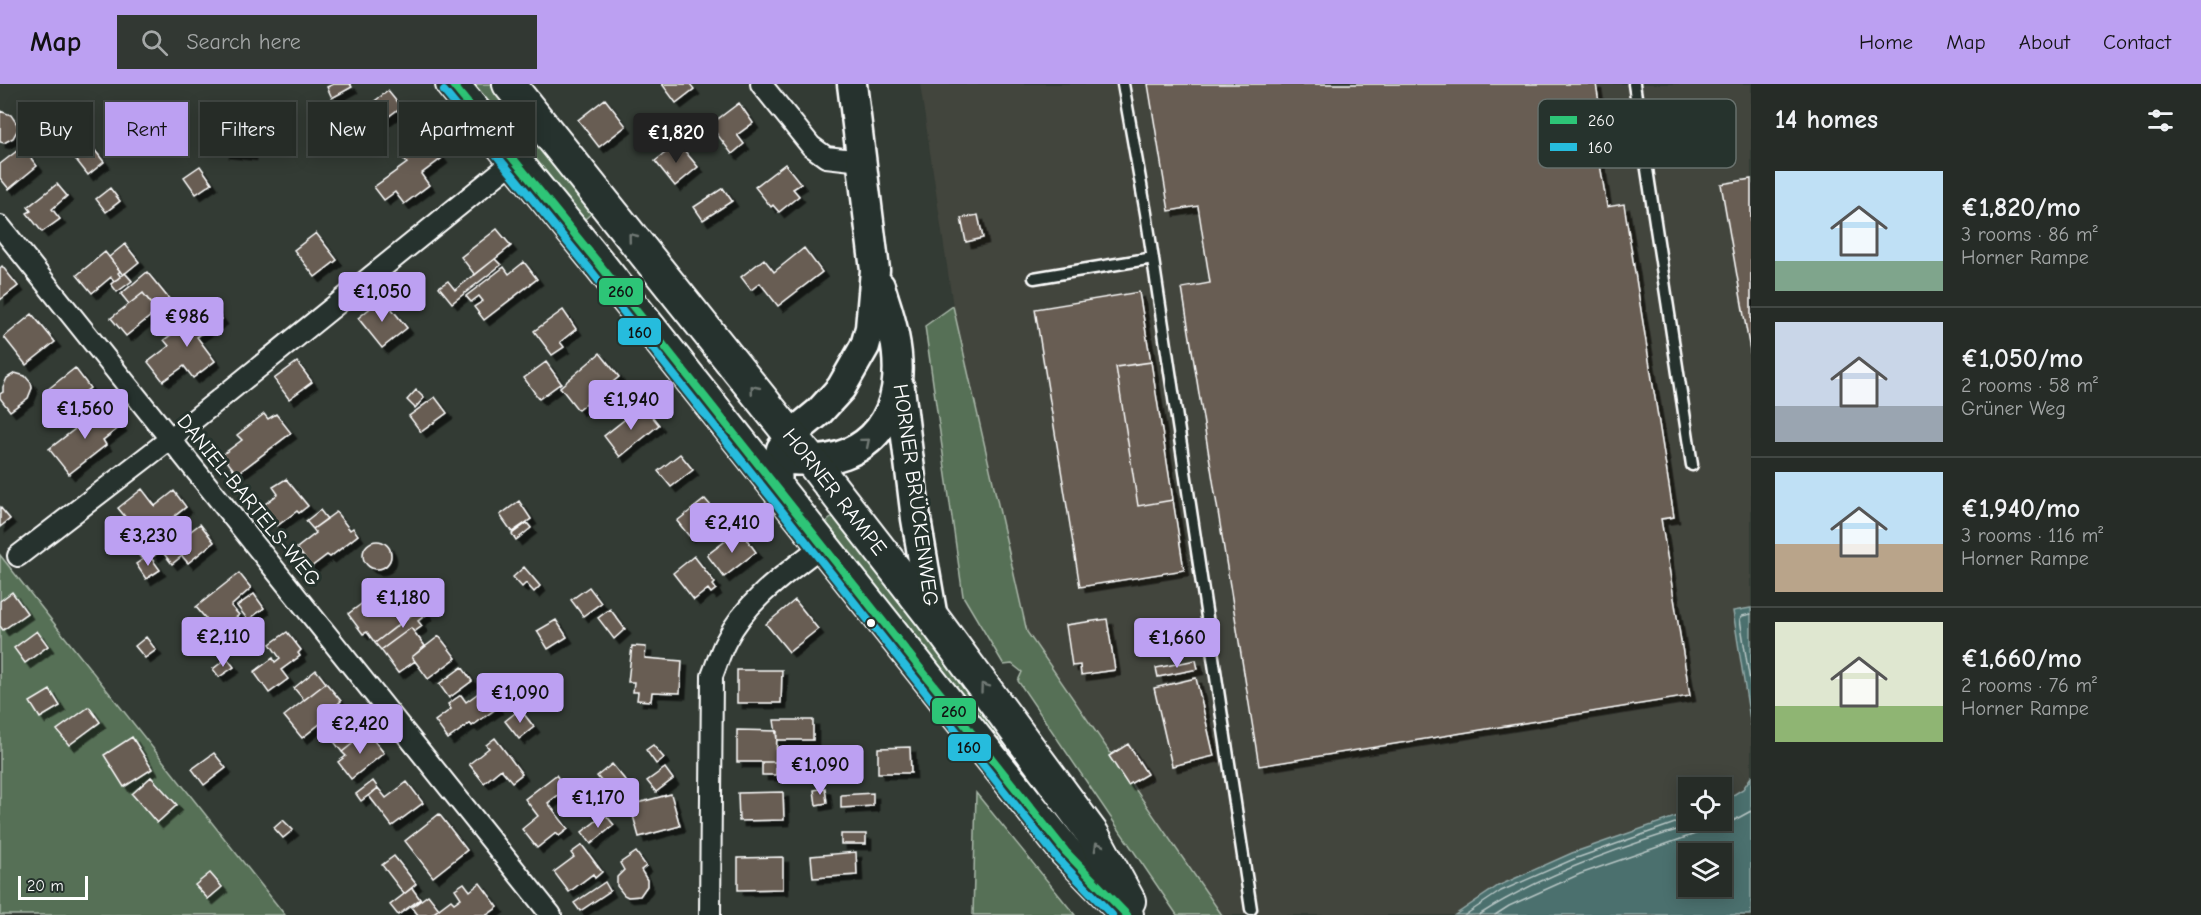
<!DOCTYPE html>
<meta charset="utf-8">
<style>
:root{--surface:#262c27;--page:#323833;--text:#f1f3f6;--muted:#a4a7a7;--line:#424844;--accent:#bca0f2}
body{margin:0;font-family:"Comic Neue",sans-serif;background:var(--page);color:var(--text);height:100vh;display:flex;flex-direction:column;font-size:22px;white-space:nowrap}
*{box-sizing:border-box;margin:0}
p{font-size:20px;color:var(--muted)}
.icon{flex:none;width:33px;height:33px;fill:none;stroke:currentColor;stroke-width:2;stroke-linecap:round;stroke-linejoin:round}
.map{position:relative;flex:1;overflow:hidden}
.sheet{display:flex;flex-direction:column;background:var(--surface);width:450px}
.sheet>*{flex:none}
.banner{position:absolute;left:18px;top:18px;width:570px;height:54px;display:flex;gap:12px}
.fabs{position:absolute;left:1678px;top:693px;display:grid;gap:12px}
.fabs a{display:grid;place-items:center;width:54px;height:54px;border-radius:0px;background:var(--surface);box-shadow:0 3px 15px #0003,0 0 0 2px var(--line);font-size:30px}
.scale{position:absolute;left:18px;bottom:15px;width:70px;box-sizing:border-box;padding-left:6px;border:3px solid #fff;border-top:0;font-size:16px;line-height:21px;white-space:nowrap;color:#fff;-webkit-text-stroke:4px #26332d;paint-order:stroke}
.price{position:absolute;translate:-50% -51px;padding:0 14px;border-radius:6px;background:var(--accent);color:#111;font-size:20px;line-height:39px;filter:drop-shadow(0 2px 3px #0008)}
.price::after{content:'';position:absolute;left:50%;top:36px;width:18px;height:14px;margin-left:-9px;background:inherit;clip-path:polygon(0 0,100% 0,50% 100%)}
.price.on{background:#222;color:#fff}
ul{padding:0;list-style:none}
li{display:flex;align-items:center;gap:18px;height:150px;padding:0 24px}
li+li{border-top:2px solid var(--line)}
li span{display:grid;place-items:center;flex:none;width:168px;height:120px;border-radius:0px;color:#555}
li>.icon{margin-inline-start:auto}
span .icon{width:72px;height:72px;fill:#fffc;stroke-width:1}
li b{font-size:26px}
h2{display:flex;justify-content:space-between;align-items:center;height:72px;padding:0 24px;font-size:26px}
.tag{padding:0 21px;border-radius:0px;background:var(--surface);box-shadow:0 3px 15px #0003,0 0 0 2px var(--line);font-size:21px;line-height:54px}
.tag.on{background:var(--accent);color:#111}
header{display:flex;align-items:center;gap:36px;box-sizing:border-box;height:84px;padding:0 30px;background:var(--accent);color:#111}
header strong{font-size:28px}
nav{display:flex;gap:33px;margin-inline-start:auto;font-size:21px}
.search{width:420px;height:54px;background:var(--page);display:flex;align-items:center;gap:15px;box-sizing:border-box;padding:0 21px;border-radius:0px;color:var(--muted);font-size:22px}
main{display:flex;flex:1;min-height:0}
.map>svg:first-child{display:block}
.built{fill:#43453d}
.green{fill:#567056;stroke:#aab8aa;stroke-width:1.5}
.water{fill:#4b706e;stroke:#93a9a8;stroke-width:1.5;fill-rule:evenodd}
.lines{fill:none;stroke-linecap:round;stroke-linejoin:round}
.shore{stroke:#b7c6c5;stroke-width:1.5}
.building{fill:#685d52;stroke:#fff;stroke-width:1.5;filter:url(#shadow)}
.lane-casing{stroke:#fff;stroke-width:15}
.street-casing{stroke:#fff;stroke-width:24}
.secondary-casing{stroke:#fff;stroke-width:33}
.primary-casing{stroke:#fff;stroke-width:36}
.lane{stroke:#26332d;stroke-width:10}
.street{stroke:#26332d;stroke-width:20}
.secondary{stroke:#26332d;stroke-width:28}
.primary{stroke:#26332d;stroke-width:32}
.bus-1-casing{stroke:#26332d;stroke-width:12}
.bus-2-casing{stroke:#26332d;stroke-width:12}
.bus-1{stroke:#2dc577;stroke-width:8}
.bus-2{stroke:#26bcdd;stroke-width:8}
.oneway{stroke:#727a76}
.bus-dot{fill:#fff;stroke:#26332d;stroke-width:2}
.labels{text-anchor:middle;stroke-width:6;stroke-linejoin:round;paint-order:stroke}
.street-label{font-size:21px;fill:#fff;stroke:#26332d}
.key{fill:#26332d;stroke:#67706c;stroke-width:1.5}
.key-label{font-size:16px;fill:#fff}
.line-badge{stroke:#26332d;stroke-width:2}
.pale-badge-label{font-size:16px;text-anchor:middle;font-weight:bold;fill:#111}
</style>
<header>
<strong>Map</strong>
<div class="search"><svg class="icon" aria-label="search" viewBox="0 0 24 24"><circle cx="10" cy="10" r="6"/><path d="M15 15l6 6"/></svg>Search here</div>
<nav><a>Home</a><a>Map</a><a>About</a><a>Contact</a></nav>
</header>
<main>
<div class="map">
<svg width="1751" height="831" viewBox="0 0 1751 831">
<defs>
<filter id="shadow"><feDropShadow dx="5.5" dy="5.5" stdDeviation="0" flood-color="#0009"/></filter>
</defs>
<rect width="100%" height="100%" fill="#333b34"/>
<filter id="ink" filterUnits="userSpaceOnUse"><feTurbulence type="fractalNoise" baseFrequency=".0167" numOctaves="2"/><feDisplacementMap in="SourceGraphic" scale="12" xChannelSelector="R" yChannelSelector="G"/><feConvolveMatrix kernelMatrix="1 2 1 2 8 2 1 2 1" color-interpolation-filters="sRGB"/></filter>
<g filter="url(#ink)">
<path class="built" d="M 920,0 L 1751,0 L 1751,524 L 1733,528 L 1751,642 L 1751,693 L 1743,705 L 1722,718 L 1722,704 L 1689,704 L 1689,728 L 1665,735 L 1498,802 L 1455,831 L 1222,831 L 1027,548 L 953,222 Z"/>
<path class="green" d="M 471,0 L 491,0 L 494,3 L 594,127 L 585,135 L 568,121 Z
M 953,222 L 1027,548 L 1222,831 L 1177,831 L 1018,597 L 1022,588 L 1012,580 L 1004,581 L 963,512 L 925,242 Z
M 837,429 L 1039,700 L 1034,705 L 824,440 Z
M 0,471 L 15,490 L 285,831 L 0,831 Z
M 976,709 L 1075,831 L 973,831 Z"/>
<path class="water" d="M 1751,524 L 1751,642 L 1733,527 Z
M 1751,693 L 1751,831 L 1455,831 L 1498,802 L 1572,769 L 1689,728 L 1689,736 L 1722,736 L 1722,718 L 1743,705 ZM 1689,770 L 1722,770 L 1722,802 L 1689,802 Z"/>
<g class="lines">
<path class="shore" d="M 1751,530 L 1742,532 L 1740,535 L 1751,604
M 1465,831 L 1501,807 L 1574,775 L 1689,734
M 1479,831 C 1540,791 1623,762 1693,741 L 1699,736
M 1495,831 L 1509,822 L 1580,790 L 1698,749 L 1710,737 L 1729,739 L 1751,727"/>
</g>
<path class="building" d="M 334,0 L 350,0 L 352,3 L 332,14 L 327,3 Z
M 662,0 L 690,0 L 694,5 L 676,19 Z
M 1148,0 L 1596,0 L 1608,73 L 1599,74 L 1607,123 L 1624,120 L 1674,433 L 1661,435 L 1690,612 L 1259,682 L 1182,204 L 1210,199 L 1198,122 L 1169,127 Z
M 388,7 L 401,23 L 380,39 L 384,45 L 367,58 L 359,48 L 346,58 L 333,40 L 348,29 L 352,34 Z
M 605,15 L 626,42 L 599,63 L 578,36 Z
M 739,19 L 753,39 L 737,51 L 744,60 L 732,70 L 710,41 Z
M 0,27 L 11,31 L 17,40 L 18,45 L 13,54 L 4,59 L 0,58 Z
M 226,40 L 254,43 L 251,71 L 224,68 Z
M 429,57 L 442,74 L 421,90 L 429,101 L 404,120 L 395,108 L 384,116 L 374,103 L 407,79 L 401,72 L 411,65 L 414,68 Z
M 678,59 L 698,83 L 675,102 L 655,77 Z
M 90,60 L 104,78 L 88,91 L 74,73 Z
M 22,63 L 37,82 L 9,105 L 0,94 L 0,80 Z
M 785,80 L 801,100 L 793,105 L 799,112 L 779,128 L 773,121 L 771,123 L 755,103 Z
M 200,82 L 212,99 L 196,110 L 184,93 Z
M 1751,95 L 1751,272 L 1721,100 Z
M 57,100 L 67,112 L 52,125 L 60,135 L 42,148 L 27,129 L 31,127 L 28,123 Z
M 110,104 L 120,117 L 106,128 L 96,115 Z
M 723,104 L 732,117 L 703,136 L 694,123 Z
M 978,131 L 983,154 L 966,158 L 961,134 Z
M 497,145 L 511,162 L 475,191 L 461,173 Z
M 316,149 L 337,176 L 315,193 L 294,166 Z
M 125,160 L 139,178 L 123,191 L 109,173 Z
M 804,164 L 822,188 L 778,222 L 760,199 L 751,206 L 741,193 L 764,175 L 774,188 Z
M 105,168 L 120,187 L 118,189 L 121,193 L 114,197 L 111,193 L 92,209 L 77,191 Z
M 495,175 L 501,181 L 452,219 L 439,203 L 448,197 L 455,206 Z
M 524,178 L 537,195 L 484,236 L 474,223 L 483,217 L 479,212 L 471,218 L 466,212 L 504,183 L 509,190 Z
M 2,182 L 18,202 L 0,216 L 0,184 Z
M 147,188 L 174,221 L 161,231 L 143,209 L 129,220 L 121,210 Z
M 125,189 L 132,197 L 117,208 L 111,200 Z
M 1139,208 L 1151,278 L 1116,283 L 1138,422 L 1173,416 L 1184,486 L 1080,503 L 1035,225 Z
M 143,209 L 157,227 L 126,252 L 111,234 Z
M 383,214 L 407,244 L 382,264 L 358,234 Z
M 212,221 L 222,235 L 197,253 L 215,277 L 193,294 L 184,282 L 163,297 L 148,278 L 169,262 L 164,256 Z
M 563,226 L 576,245 L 560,258 L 564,263 L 552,271 L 534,247 Z
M 32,230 L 55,258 L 26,281 L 4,253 Z
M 600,269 L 619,293 L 578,326 L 560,303 Z
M 297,278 L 312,298 L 289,315 L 274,295 Z
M 546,278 L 561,299 L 539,315 L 524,294 Z
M 1151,278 L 1173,416 L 1138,422 L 1116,283 Z
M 75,284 L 90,304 L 63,325 L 47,306 Z
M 15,289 L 25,292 L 31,299 L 32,304 L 28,314 L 10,327 L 0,314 L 0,310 L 3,308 L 3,303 L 7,294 Z
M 416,306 L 424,314 L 415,324 L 407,316 Z
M 435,313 L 447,329 L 421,348 L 409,332 Z
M 643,321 L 659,341 L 620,373 L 604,352 Z
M 105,322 L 121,342 L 103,356 L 106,361 L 69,390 L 49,365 Z
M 264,330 L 268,335 L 276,330 L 291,349 L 237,390 L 222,371 L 242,356 L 237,351 Z
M 680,370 L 693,386 L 671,403 L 658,387 Z
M 286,395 L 308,422 L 299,429 L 297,427 L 277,442 L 261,423 L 278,410 L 273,403 Z
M 142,405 L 155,422 L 174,407 L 186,423 L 166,439 L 173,449 L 158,460 L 138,435 L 131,440 L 118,424 Z
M 705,415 L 717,429 L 689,452 L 677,437 Z
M 519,417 L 531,435 L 512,448 L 500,431 Z
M 0,423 L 10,435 L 0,443 Z
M 320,426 L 327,435 L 313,445 L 306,437 Z
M 336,428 L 350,446 L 353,444 L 358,451 L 330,473 L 327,471 L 311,483 L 297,464 L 316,449 L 313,445 Z
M 527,439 L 531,444 L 516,456 L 512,450 Z
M 200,440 L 214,458 L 188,479 L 182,472 L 172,480 L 161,466 L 154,472 L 150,467 L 173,449 L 179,456 Z
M 146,446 L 158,460 L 141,474 L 129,459 Z
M 740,446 L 756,468 L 724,493 L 707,471 Z
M363 471a14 14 0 1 1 28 0a14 14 0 1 1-28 0Z
M 149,471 L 160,486 L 146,495 L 136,480 Z
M 694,472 L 715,499 L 713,501 L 716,505 L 711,509 L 708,505 L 694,516 L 673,489 Z
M 524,483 L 540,502 L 534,508 L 526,499 L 522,503 L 513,493 Z
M 239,489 L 251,504 L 231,522 L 239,531 L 217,548 L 196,523 Z
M 589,503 L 601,519 L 583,532 L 571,516 Z
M 397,507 L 410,525 L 403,530 L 390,512 Z
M 12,508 L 27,529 L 3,546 L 0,542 L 0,517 Z
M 254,510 L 264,524 L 248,536 L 237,522 Z
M 385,514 L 403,537 L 375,559 L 367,548 L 363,550 L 348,530 L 364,518 L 372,529 L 378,525 L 375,522 Z
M 795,516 L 818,545 L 789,568 L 766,540 Z
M 422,523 L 427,530 L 418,537 L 422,542 L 414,548 L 411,544 L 381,566 L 375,559 Z
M 610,525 L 625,545 L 614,555 L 598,534 Z
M 1107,535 L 1115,586 L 1081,591 L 1080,581 L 1072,582 L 1066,541 Z
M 556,536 L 567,553 L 548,565 L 537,547 Z
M 411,544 L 425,562 L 412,573 L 415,577 L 398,589 L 381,566 Z
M 37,547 L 48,562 L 25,579 L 14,564 Z
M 287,548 L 301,566 L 298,569 L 300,572 L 281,586 L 288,595 L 269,609 L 254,588 L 273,574 L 275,578 L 280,574 L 270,560 Z
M 439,552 L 456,574 L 428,595 L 412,573 Z
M 146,553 L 156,566 L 145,574 L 135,562 Z
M 632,562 L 646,563 L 645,574 L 682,577 L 680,609 L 652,608 L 651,617 L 637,616 L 638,608 L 633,608 L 634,598 L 628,598 Z
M 227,574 L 234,583 L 219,593 L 213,585 Z
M 1196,576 L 1198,585 L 1158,593 L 1156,584 Z
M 462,583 L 472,597 L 449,614 L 439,600 Z
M 316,586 L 326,599 L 304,616 L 294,604 Z
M 737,586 L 782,586 L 781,619 L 737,619 Z
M 1196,594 L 1214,672 L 1172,682 L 1154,604 Z
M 326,599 L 341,617 L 338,620 L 341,623 L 328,633 L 332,638 L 325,644 L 321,639 L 302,654 L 284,632 Z
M 484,605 L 497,624 L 472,642 L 470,639 L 448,655 L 435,637 L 451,625 L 448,620 L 461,611 L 466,618 Z
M 50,606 L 60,622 L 40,634 L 30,618 Z
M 89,623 L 100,638 L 69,661 L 57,646 Z
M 520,625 L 534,643 L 519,655 L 505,637 Z
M 357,635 L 367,648 L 342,668 L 332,655 Z
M 774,636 L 813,636 L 813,656 L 777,656 Z
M 737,646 L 777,647 L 776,678 L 737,678 Z
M 367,648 L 384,669 L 351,695 L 338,678 L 346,672 L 342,668 Z
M 132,653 L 152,685 L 124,703 L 104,671 Z
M 495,654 L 522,690 L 512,698 L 501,685 L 484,699 L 469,680 L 489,664 L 486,661 Z
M 1128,660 L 1147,690 L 1128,701 L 1109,672 Z
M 653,661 L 664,674 L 656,680 L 646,666 Z
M 910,663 L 911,689 L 878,689 L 878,664 Z
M 214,669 L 226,684 L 204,701 L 192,685 Z
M 762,678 L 776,678 L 776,691 L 762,691 Z
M 612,680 L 630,702 L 615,714 L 597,692 Z
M 665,684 L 673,695 L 656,708 L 647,697 Z
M 556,691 L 566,705 L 548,719 L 568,745 L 559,752 L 556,749 L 537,764 L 522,745 L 538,732 L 525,715 Z
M 151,693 L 177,721 L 157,739 L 132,710 Z
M 373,697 L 378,704 L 361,717 L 356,710 Z
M 407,698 L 423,719 L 392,742 L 369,712 L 378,704 L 386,714 Z
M 825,704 L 827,719 L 816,721 L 814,706 Z
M 783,708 L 784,736 L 739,737 L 738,709 Z
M 873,709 L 873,722 L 841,724 L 841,711 Z
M 671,710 L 680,742 L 639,753 L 630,721 Z
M 439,730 L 467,766 L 433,793 L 405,757 Z
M 605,730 L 614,741 L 591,760 L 582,748 Z
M 283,736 L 293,746 L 283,754 L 274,744 Z
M 841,750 L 866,750 L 866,760 L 841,760 Z
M 582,761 L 602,788 L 595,794 L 593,790 L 569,808 L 554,788 L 574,773 L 571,769 Z
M 636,768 L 646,782 L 641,786 L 647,796 L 647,802 L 640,812 L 628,813 L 624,811 L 617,802 L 617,793 L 624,786 L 620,779 Z
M 856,768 L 857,791 L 813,794 L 811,772 Z
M 394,772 L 416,800 L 404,810 L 382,781 Z
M 783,773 L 783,805 L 738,806 L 738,774 Z
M 210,789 L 222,803 L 208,815 L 195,801 Z
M 605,798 L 610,807 L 580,827 L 574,819 Z
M 464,799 L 470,807 L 480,799 L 498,823 L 487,831 L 431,831 L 451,816 L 454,819 L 461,814 L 455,805 Z
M 412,804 L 420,815 L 398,831 L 390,821 Z
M 428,811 L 439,825 L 431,831 L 418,831 L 412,823 Z"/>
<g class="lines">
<g class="lane-casing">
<path id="lane" d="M 1123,0 L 1146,129 L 1251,825
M 1634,0 L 1692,381
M 1034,194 L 1153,174"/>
</g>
<g class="street-casing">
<path id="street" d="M 761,0 L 811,62 L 826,73 L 862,77
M 0,142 L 551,831
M 18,472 L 170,355 L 514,77
M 710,831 L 712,592 C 717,580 720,568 726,557 C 747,515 787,489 823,461"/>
</g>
<g class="secondary-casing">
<path id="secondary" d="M 900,304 L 916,435 L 933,534
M 791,376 C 873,383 910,328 894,251 C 891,234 885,218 880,202
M 778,406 L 777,382 L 781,365 L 791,351 L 819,328 L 841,304 L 865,262 L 870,244 L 875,186 L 852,0"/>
</g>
<g class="primary-casing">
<g id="primary">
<path d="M 452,0 L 600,181 L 1066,768 L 1127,831"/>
<path id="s1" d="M 509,0 L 812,378 L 933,534 L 1093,751 L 1129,817"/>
</g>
</g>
<use href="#lane" class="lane"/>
<use href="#street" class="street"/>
<use href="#secondary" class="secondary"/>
<use href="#primary" class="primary"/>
<g class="bus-1-casing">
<path id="bus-1" d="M 452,0 L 600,181 L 1066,768 L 1127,831"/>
</g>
<g class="bus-2-casing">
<path id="bus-2" d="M 444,7 L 592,188 L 1058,775 L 1112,831"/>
</g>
<use href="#bus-1" class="bus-1"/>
<use href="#bus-2" class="bus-2"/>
</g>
<defs><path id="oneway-chevron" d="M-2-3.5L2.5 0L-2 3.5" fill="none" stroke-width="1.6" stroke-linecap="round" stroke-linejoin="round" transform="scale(1.5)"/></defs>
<g class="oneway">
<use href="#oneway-chevron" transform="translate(632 153) rotate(-129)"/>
<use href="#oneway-chevron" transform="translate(754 305) rotate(-129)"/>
<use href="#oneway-chevron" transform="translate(866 358) rotate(-40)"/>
<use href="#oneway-chevron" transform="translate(984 603) rotate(-126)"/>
<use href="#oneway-chevron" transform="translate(1098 762) rotate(-119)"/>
</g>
</g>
<circle class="bus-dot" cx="871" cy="539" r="5"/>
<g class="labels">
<g class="street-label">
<text dy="7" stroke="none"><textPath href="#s1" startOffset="522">HORNER RAMPE</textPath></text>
<text transform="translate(916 411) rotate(82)" y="7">HORNER BRÜCKENWEG</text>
<text transform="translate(249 416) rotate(51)" y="7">DANIEL-BARTELS-WEG</text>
</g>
</g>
<rect x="1538" y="15" width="198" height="69" rx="9" class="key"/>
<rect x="1550" y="32" width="27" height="8" fill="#2dc577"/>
<rect x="1550" y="59" width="27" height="8" fill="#26bcdd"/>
<g class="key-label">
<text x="1588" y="42">260</text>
<text x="1588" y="69">160</text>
</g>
<g class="line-badge">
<rect x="598" y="193" width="46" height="29" rx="6" fill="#2dc577"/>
<rect x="617" y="233" width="45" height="29" rx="6" fill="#26bcdd"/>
<rect x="931" y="613" width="46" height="28" rx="6" fill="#2dc577"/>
<rect x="947" y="649" width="45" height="29" rx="6" fill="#26bcdd"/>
</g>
<g class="pale-badge-label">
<text x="621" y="213">260</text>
<text x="640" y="254">160</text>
<text x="954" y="633">260</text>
<text x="969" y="669">160</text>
</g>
</svg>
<div class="fabs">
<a><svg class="icon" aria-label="locate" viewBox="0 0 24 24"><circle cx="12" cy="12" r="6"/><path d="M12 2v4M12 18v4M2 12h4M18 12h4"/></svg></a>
<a><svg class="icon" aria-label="layers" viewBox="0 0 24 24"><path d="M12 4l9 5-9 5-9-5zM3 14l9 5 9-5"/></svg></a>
</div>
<div class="scale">20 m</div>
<b class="price on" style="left:676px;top:80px">€1,820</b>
<b class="price" style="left:382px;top:239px">€1,050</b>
<b class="price" style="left:187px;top:264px">€986</b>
<b class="price" style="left:631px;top:347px">€1,940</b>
<b class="price" style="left:85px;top:356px">€1,560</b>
<b class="price" style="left:732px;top:470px">€2,410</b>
<b class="price" style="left:148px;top:483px">€3,230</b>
<b class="price" style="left:403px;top:545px">€1,180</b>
<b class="price" style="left:223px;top:584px">€2,110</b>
<b class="price" style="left:1177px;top:585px">€1,660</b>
<b class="price" style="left:520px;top:640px">€1,090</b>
<b class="price" style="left:360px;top:671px">€2,420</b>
<b class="price" style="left:820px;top:712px">€1,090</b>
<b class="price" style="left:598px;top:745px">€1,170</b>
<div class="banner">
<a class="tag">Buy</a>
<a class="tag on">Rent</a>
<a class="tag">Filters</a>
<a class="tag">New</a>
<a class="tag">Apartment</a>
</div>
</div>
<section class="sheet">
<h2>14 homes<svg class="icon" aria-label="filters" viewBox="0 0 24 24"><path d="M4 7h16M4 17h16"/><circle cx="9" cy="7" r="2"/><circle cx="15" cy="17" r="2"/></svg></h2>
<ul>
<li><span style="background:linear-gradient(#bfe0f5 75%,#7fa58c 0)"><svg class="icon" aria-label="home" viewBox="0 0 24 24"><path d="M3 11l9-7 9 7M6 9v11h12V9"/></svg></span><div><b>€1,820/mo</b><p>3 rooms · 86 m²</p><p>Horner Rampe</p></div></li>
<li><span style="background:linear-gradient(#c9d6e8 70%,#9aa5b1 0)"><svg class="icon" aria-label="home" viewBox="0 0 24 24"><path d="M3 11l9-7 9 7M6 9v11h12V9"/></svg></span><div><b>€1,050/mo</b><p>2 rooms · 58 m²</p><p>Grüner Weg</p></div></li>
<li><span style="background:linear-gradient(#bfe0f5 60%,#b9a48a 0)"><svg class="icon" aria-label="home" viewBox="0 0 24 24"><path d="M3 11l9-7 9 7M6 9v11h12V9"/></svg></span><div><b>€1,940/mo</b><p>3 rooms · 116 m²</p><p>Horner Rampe</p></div></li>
<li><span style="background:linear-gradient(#dfe7d0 70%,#8fb573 0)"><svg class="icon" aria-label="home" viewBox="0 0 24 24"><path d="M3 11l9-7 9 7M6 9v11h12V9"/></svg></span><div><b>€1,660/mo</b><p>2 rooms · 76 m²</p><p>Horner Rampe</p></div></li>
</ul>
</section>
</main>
